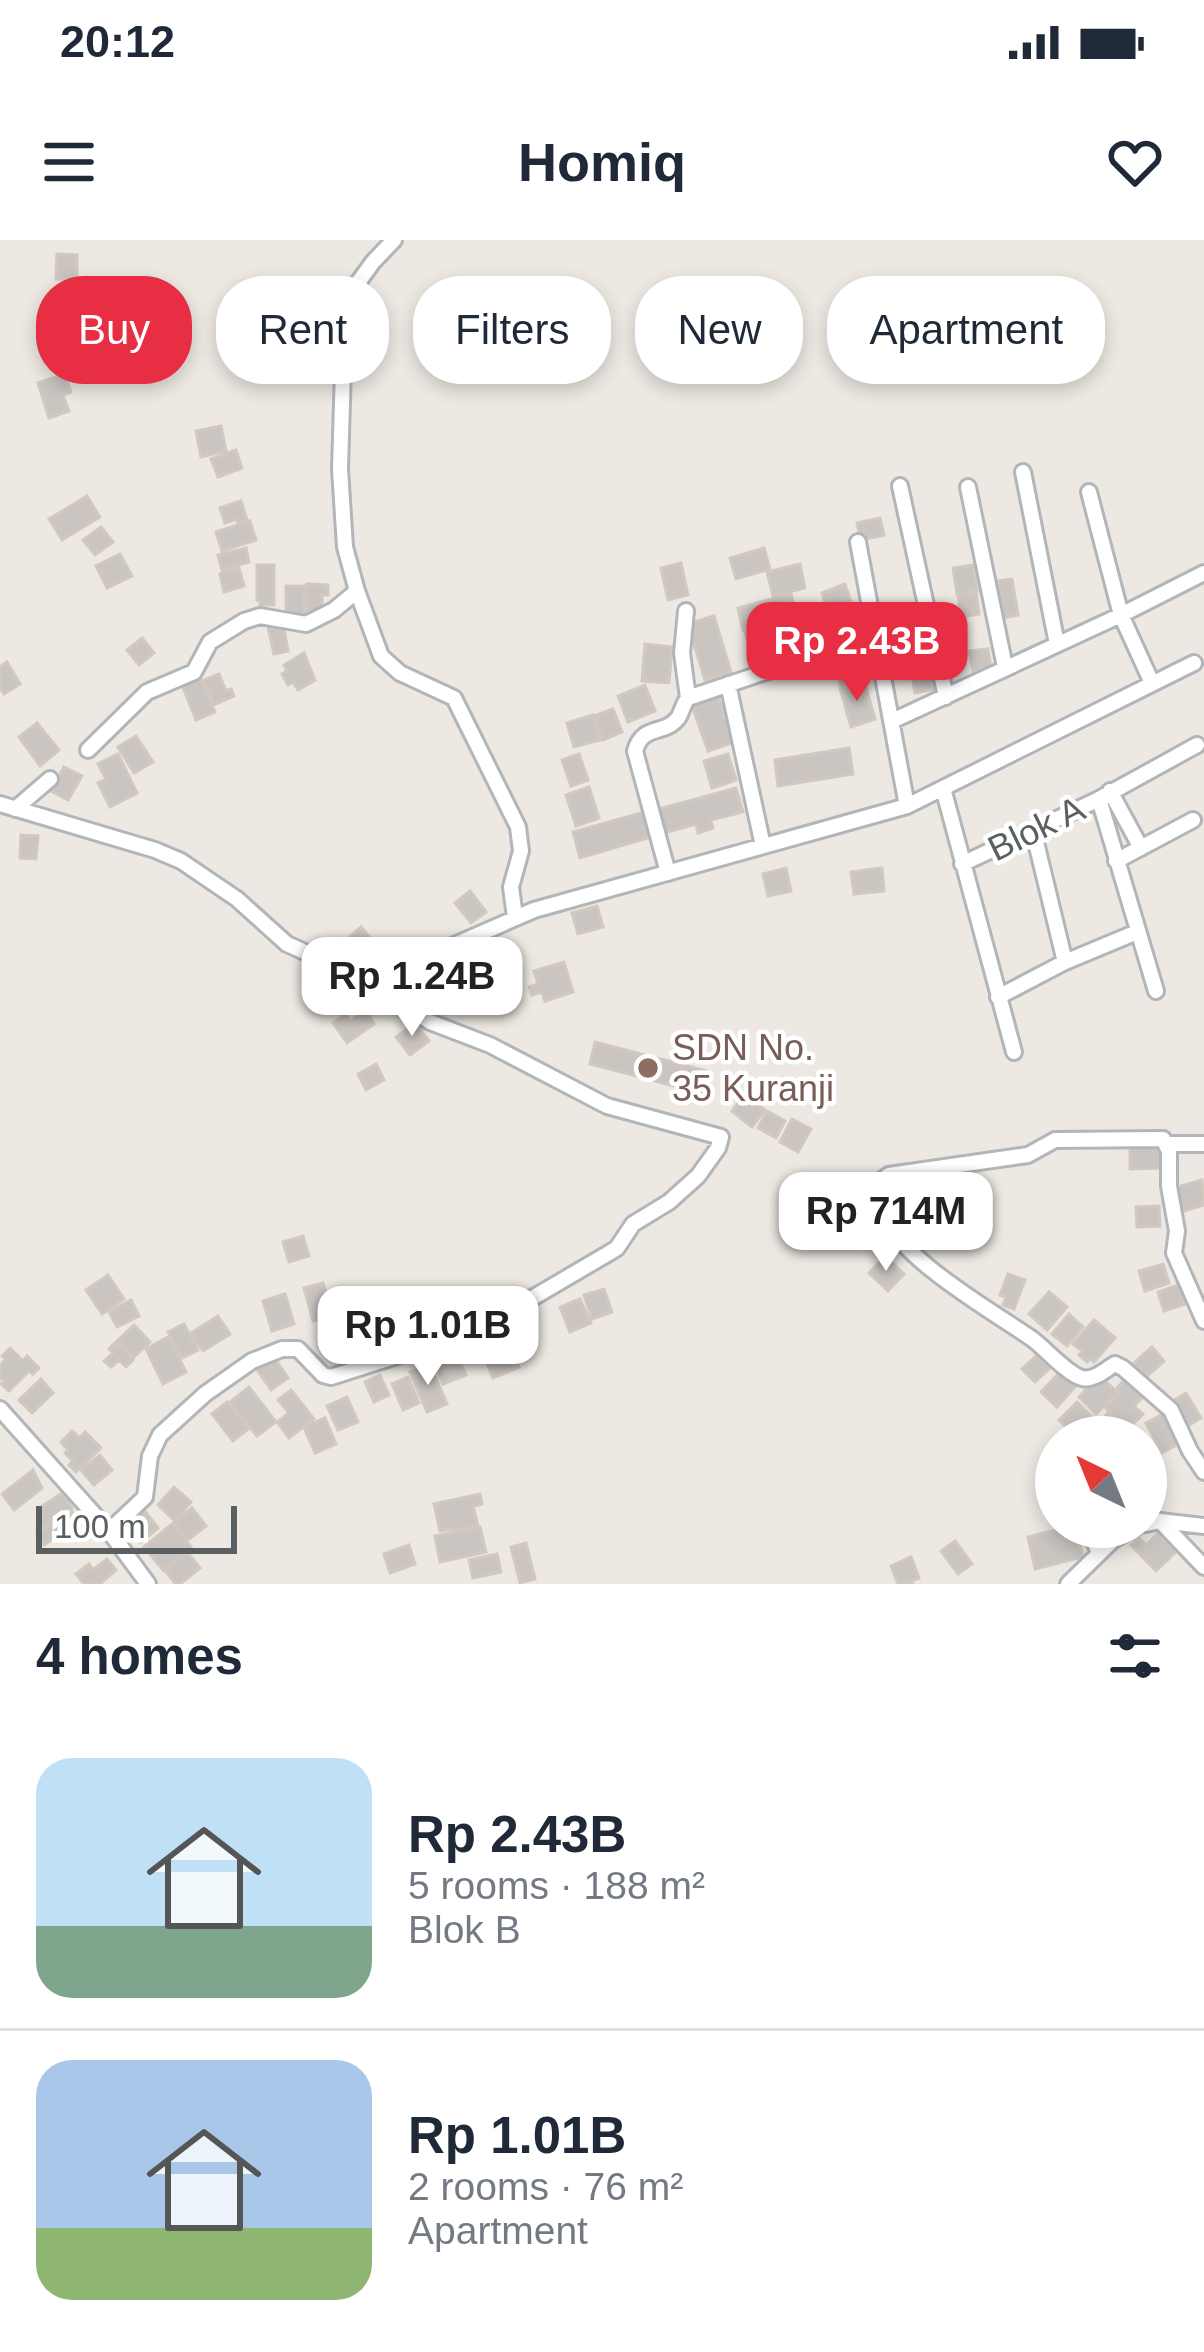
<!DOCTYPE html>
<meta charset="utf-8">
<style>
:root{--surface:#fff;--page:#f6f6f7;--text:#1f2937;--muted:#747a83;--line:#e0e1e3;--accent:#e72e43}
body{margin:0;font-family:Helvetica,sans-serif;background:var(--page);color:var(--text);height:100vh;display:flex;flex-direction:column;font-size:45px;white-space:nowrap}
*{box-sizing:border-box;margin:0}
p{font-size:39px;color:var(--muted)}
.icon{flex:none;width:66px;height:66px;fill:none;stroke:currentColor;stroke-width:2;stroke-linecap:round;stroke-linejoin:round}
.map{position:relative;height:1344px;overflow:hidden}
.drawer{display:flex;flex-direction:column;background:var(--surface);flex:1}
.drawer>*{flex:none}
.hud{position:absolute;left:36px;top:36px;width:1134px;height:108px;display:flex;gap:24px}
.needle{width:78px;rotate:317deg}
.controls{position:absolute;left:1035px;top:1176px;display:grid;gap:24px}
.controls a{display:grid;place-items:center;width:132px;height:132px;border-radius:50%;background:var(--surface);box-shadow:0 6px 18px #0003;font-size:60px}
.scale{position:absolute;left:36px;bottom:30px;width:201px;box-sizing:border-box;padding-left:12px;border:6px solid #5a5f62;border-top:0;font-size:33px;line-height:42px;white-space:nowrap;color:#5a5f62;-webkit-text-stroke:9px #fff;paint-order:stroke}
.price{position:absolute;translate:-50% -102px;padding:0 27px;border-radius:24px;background:#fff;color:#222;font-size:39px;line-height:78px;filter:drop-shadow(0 3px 6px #0008)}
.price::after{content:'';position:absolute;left:50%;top:72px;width:36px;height:27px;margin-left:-18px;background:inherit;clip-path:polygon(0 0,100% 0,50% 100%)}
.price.current{background:var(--accent);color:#fff}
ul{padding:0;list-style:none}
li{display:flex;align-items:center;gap:36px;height:300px;padding:0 36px}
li+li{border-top:3px solid var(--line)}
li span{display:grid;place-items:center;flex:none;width:336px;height:240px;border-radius:36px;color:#555}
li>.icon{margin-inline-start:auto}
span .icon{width:144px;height:144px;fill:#fffc;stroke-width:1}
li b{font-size:51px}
h2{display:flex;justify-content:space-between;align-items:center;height:144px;padding:0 36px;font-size:51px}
.tag{padding:0 42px;border-radius:48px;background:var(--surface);box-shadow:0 6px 18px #0003;font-size:42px;line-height:108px}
.tag.current{background:var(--accent);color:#fff}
.status{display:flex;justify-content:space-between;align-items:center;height:84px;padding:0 60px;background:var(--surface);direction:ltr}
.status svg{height:33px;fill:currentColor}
header{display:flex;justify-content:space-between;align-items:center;height:156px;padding:0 36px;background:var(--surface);font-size:54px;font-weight:600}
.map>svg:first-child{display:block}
.building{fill:#cac5c1;stroke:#d1c9c0;stroke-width:3}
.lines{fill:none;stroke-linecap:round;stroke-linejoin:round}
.minor-casing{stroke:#b2b6b9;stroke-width:20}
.minor{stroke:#fff;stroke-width:14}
.education-dot{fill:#8d6e63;stroke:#fff;stroke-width:4.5}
.labels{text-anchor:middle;stroke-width:9;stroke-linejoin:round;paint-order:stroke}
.street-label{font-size:36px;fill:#5a5f62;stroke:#fff}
.education-label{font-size:36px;fill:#785e54;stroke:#fff;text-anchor:start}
</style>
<div class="status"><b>20:12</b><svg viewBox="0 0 49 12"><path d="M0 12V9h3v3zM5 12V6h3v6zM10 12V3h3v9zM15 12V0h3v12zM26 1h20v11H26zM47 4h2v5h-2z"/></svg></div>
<header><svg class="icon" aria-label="menu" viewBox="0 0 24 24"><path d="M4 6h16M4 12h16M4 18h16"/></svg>Homiq<svg class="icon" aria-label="heart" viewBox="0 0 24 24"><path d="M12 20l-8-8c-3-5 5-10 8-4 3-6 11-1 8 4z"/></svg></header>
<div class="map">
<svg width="1204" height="1344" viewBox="0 0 1204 1344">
<rect width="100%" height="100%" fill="#ede8e2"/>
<path class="building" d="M 57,14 L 77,15 L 77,40 L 56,39 Z
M 62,43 L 85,45 L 85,55 L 80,55 L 80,66 L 61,65 Z
M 65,134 L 71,152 L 63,155 L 69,171 L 49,178 L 38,143 Z
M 221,186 L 226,211 L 201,217 L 196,191 Z
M 236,210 L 242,228 L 218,237 L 211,219 Z
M 87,256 L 100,277 L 62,300 L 49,279 Z
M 241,261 L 247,280 L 238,283 L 237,279 L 225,283 L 220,268 Z
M 880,278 L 884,295 L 861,300 L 857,283 Z
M 250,281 L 256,300 L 222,311 L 216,292 Z
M 101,287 L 113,302 L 95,315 L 83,300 Z
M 246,308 L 249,322 L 222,330 L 218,315 Z
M 764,308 L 770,329 L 736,339 L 730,318 Z
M 120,314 L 132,336 L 107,348 L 96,326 Z
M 681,323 L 688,355 L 668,360 L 661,328 Z
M 800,324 L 805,348 L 773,356 L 767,332 Z
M 257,325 L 274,325 L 274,365 L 260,365 L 260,361 L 257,360 Z
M 973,325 L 977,351 L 957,354 L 953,328 Z
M 239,328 L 244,346 L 224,352 L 220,334 Z
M 1012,339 L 1018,375 L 1003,378 L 998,341 Z
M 307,344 L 328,345 L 328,355 L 322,355 L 322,372 L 306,372 Z
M 845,344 L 860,388 L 836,396 L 822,353 Z
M 286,346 L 304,346 L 304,377 L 286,377 Z
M 976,352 L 979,374 L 961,377 L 958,355 Z
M 791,354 L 796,376 L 743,390 L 738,368 Z
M 714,376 L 731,432 L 705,440 L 688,384 Z
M 802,376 L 809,402 L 752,418 L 745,392 Z
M 283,384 L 288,411 L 274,414 L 268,387 Z
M 142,398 L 154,413 L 139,425 L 127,410 Z
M 903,401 L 909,428 L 886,433 L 880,406 Z
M 645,404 L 672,407 L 669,443 L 642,441 Z
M 855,405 L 864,439 L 841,446 L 831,412 Z
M 988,409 L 991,428 L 973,431 L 969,411 Z
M 304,413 L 315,440 L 298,450 L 293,442 L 288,445 L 282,434 L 287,431 L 284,425 Z
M 7,422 L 20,444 L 4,454 L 0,447 L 0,427 Z
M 930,431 L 934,449 L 915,453 L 912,435 Z
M 219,434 L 226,451 L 231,449 L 234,456 L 214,465 L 204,440 Z
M 200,438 L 215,472 L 196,480 L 182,445 Z
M 864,441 L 875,479 L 851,487 L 840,448 Z
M 645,445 L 655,471 L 628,482 L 618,456 Z
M 716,451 L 734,502 L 708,511 L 690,460 Z
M 613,469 L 622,492 L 603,500 L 594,476 Z
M 593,475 L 600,500 L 574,507 L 567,483 Z
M 37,483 L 59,510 L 40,526 L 19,497 Z
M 136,496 L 153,522 L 134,533 L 118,507 Z
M 849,508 L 853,534 L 778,546 L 775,520 Z
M 118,514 L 137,553 L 110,567 L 98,543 L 106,539 L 98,524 Z
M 579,514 L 588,540 L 571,546 L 562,520 Z
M 728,514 L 736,540 L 712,548 L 704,521 Z
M 64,527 L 82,536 L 68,560 L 51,551 Z
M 589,547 L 599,578 L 576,586 L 566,555 Z
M 736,548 L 743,572 L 711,580 L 713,588 L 698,593 L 696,584 L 661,594 L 655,570 Z
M 644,572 L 651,597 L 580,618 L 573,592 Z
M 21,595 L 38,596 L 36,619 L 20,618 Z
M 786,628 L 791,651 L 768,656 L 763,634 Z
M 882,628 L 884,651 L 854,654 L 851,632 Z
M 470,651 L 486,672 L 471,683 L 455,663 Z
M 597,666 L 603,687 L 578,694 L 572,673 Z
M 361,687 L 377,706 L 357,722 L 342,704 Z
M 478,708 L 485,723 L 460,736 L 453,722 Z
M 564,722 L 573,752 L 545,761 L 542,752 L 532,755 L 529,747 L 538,744 L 534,731 Z
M 340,732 L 354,752 L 332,766 L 326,756 L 321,760 L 318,755 L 325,750 L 321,744 Z
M 366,771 L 374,784 L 347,803 L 333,783 L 346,774 L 350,781 Z
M 415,783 L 429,801 L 410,815 L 396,797 Z
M 595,802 L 707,831 L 701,853 L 590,824 Z
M 376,824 L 384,840 L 366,850 L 358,834 Z
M 745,854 L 765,870 L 752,887 L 732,871 Z
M 767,871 L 785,881 L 776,898 L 758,888 Z
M 792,879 L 811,889 L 798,912 L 780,902 Z
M 1160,902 L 1161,928 L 1130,929 L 1130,903 Z
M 1202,940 L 1204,965 L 1181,972 L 1174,948 Z
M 1159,966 L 1160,986 L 1137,987 L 1136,967 Z
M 918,975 L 937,981 L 929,1004 L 911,998 Z
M 303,996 L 309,1016 L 289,1022 L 283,1002 Z
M 885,1016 L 904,1034 L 888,1051 L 869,1033 Z
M 1163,1024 L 1169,1043 L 1145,1051 L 1139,1031 Z
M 1008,1034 L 1025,1040 L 1014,1069 L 1003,1065 L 1006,1057 L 1000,1055 Z
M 108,1035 L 124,1059 L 102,1074 L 86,1050 Z
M 323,1043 L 332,1077 L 313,1081 L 304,1048 Z
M 1179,1045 L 1185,1064 L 1164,1071 L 1158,1052 Z
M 604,1049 L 612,1072 L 592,1079 L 584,1055 Z
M 1049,1052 L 1067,1067 L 1047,1090 L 1029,1074 Z
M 285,1054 L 294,1084 L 272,1091 L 263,1061 Z
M 461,1058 L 461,1073 L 453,1074 L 453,1080 L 440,1081 L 440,1074 L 434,1075 L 433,1060 Z
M 580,1059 L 591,1083 L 570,1092 L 560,1067 Z
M 131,1060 L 139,1076 L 117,1087 L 109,1072 Z
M 1069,1074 L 1083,1087 L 1067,1106 L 1052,1094 Z
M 218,1076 L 230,1094 L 203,1111 L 191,1093 Z
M 1094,1080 L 1115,1098 L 1094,1122 L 1090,1119 L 1087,1122 L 1079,1115 L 1082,1111 L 1073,1104 Z
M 184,1084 L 198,1110 L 182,1118 L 168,1092 Z
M 134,1085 L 150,1102 L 134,1117 L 118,1100 Z
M 168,1097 L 186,1132 L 163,1144 L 146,1109 Z
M 507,1098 L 519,1127 L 493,1138 L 481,1109 Z
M 116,1102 L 133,1120 L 126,1127 L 119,1120 L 111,1127 L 104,1121 L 113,1113 L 109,1109 Z
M 1152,1107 L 1164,1121 L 1146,1137 L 1134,1123 Z
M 10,1108 L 23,1121 L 27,1116 L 39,1128 L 33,1134 L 29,1131 L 9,1151 L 1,1144 L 4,1141 L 0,1138 L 0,1125 L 6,1119 L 2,1116 Z
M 1037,1115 L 1050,1128 L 1035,1142 L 1022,1129 Z
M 273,1116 L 288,1138 L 271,1150 L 256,1128 Z
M 457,1116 L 466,1135 L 443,1144 L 435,1125 Z
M 430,1124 L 447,1164 L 427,1172 L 410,1132 Z
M 1059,1133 L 1075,1147 L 1057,1167 L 1041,1152 Z
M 380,1135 L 389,1155 L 374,1162 L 365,1142 Z
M 1099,1135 L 1117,1152 L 1096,1174 L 1079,1157 Z
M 408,1137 L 419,1163 L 403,1170 L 392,1144 Z
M 1126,1138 L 1144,1156 L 1134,1166 L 1143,1174 L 1128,1189 L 1105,1167 L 1120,1152 L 1117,1148 Z
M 41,1139 L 53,1153 L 32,1173 L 19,1160 Z
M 249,1147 L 276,1182 L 257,1196 L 230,1162 Z
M 291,1150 L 314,1179 L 289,1198 L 277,1182 L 289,1173 L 278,1160 Z
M 1186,1153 L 1201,1178 L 1186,1187 L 1171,1162 Z
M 347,1157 L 358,1182 L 338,1190 L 327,1166 Z
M 227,1162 L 248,1189 L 233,1201 L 212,1174 Z
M 1077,1162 L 1098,1182 L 1084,1197 L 1072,1186 L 1069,1190 L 1059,1180 Z
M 1108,1172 L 1125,1191 L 1122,1193 L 1126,1197 L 1094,1195 L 1101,1188 L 1099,1186 Z
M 1163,1174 L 1178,1204 L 1162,1213 L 1146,1183 Z
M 325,1178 L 336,1204 L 315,1213 L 304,1187 Z
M 72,1191 L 80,1198 L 85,1192 L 101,1208 L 76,1232 L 69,1225 L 73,1221 L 65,1213 L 68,1210 L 61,1202 Z
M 100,1215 L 112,1230 L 94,1245 L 81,1230 Z
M 33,1230 L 42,1248 L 14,1270 L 2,1254 Z
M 174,1247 L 191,1262 L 175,1281 L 158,1265 Z
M 62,1253 L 72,1268 L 43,1288 L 38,1282 L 44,1278 L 38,1269 Z
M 480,1254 L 482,1264 L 473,1266 L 478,1286 L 440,1291 L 434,1264 Z
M 192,1268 L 206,1286 L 188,1300 L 174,1283 Z
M 71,1270 L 79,1281 L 44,1305 L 37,1294 Z
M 144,1270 L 158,1288 L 141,1302 L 127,1284 Z
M 172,1284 L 191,1307 L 163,1330 L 144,1307 Z
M 480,1287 L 486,1312 L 440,1322 L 435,1296 Z
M 1067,1287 L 1076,1287 L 1083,1317 L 1035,1329 L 1028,1297 Z
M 1158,1293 L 1176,1312 L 1156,1331 L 1131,1305 L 1139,1298 L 1146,1305 Z
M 955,1301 L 972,1324 L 958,1334 L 941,1311 Z
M 526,1303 L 535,1339 L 520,1343 L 511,1307 Z
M 409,1305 L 415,1324 L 390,1333 L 384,1314 Z
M 187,1312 L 200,1328 L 180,1344 L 176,1344 L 165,1331 Z
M 497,1314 L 501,1332 L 473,1338 L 469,1320 Z
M 911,1317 L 919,1338 L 911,1341 L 913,1344 L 898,1344 L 891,1326 Z
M 107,1319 L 116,1330 L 100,1344 L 84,1344 L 76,1334 L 89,1324 L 93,1330 Z"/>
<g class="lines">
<g class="minor-casing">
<path id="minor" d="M 394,0 L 373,22 L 357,44 L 347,91 L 343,129 L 340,229 L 345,307 L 357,351 L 381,416 L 400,433 L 454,458 L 518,587 L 521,611 L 511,647 L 515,677
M 1023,232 L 1057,404
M 900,246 L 946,457
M 968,247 L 1005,427
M 1089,252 L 1121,375 L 1152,443
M 686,371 L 682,413 L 688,458
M 728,444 L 763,606
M 892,481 L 1121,375 L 1204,333
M 88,510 L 147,452 L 194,432 L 210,402 L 244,381 L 260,376 L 306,384 L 334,370 L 357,351
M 943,548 L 1014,812
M 1110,551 L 1141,608
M 1099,559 L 1156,751
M 0,564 L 155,610 L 181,621 L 237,659 L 287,704 L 336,726 L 382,750 L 430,782 L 490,805 L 607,866 L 721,897 L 718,908 L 698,936 L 669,962 L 633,984 L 617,1008 L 609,1013 L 534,1057 L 510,1067 L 469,1093 L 331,1137 L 323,1135 L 298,1109 L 282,1109 L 252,1121 L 205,1154 L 160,1195 L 150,1216 L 145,1257 L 109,1291
M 907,566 L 1194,423
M 15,569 L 50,539
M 1033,590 L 1065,722
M 1116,621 L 1193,580
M 962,624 L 1099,559 L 1197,505
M 668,633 L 635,511 C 643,483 664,496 678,478 C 682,472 683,464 688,458 L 816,415
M 382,750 L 409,725 L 534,670 L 907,566 L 858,302
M 998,757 L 1065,722 L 1137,692
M 1167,904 L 1204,904
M 1204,1081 L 1174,1013 L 1177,991 L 1169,946 L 1169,911 L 1163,899 L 1055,900 L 1028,915 L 889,935 L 882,940 C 879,949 875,958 878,967 C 898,1018 987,1068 1031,1098 C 1045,1108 1067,1134 1082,1138 C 1094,1141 1106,1129 1115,1124 L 1123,1128 L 1171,1170 L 1190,1211 L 1204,1232
M 0,1169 L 109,1291 L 148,1344
M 1160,1281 L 1204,1327
M 1146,1284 L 1160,1281 L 1204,1286
M 1088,1287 L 1099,1313
M 1068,1344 L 1113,1300 L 1136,1287"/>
</g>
<use href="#minor" class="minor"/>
</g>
<circle class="education-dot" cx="648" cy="828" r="12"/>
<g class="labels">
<g class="street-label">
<text transform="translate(1036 588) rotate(-26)" y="13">Blok A</text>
</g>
<g class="education-label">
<text x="672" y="820">SDN No.<tspan x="672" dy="41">35 Kuranji</tspan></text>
</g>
</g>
</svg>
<div class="controls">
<a><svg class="needle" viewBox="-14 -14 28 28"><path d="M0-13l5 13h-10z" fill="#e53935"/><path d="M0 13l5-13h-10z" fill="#747a83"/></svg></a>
</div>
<div class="scale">100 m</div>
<b class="price current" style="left:857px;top:464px">Rp 2.43B</b>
<b class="price" style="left:412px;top:799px">Rp 1.24B</b>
<b class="price" style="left:886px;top:1034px">Rp 714M</b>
<b class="price" style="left:428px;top:1148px">Rp 1.01B</b>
<div class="hud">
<a class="tag current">Buy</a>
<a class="tag">Rent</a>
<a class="tag">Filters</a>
<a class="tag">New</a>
<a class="tag">Apartment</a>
</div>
</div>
<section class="drawer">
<h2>4 homes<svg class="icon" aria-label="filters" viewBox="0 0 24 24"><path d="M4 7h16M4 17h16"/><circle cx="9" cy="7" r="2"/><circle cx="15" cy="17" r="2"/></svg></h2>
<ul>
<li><span style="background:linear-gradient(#bfe0f5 70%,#7fa58c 0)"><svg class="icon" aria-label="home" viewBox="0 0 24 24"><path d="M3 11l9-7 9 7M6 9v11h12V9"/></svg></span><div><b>Rp 2.43B</b><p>5 rooms · 188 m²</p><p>Blok B</p></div></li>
<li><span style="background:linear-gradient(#a9c7e8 70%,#8fb573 0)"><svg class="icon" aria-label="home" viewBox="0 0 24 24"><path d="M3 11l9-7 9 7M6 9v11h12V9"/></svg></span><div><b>Rp 1.01B</b><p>2 rooms · 76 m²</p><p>Apartment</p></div></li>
</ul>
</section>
